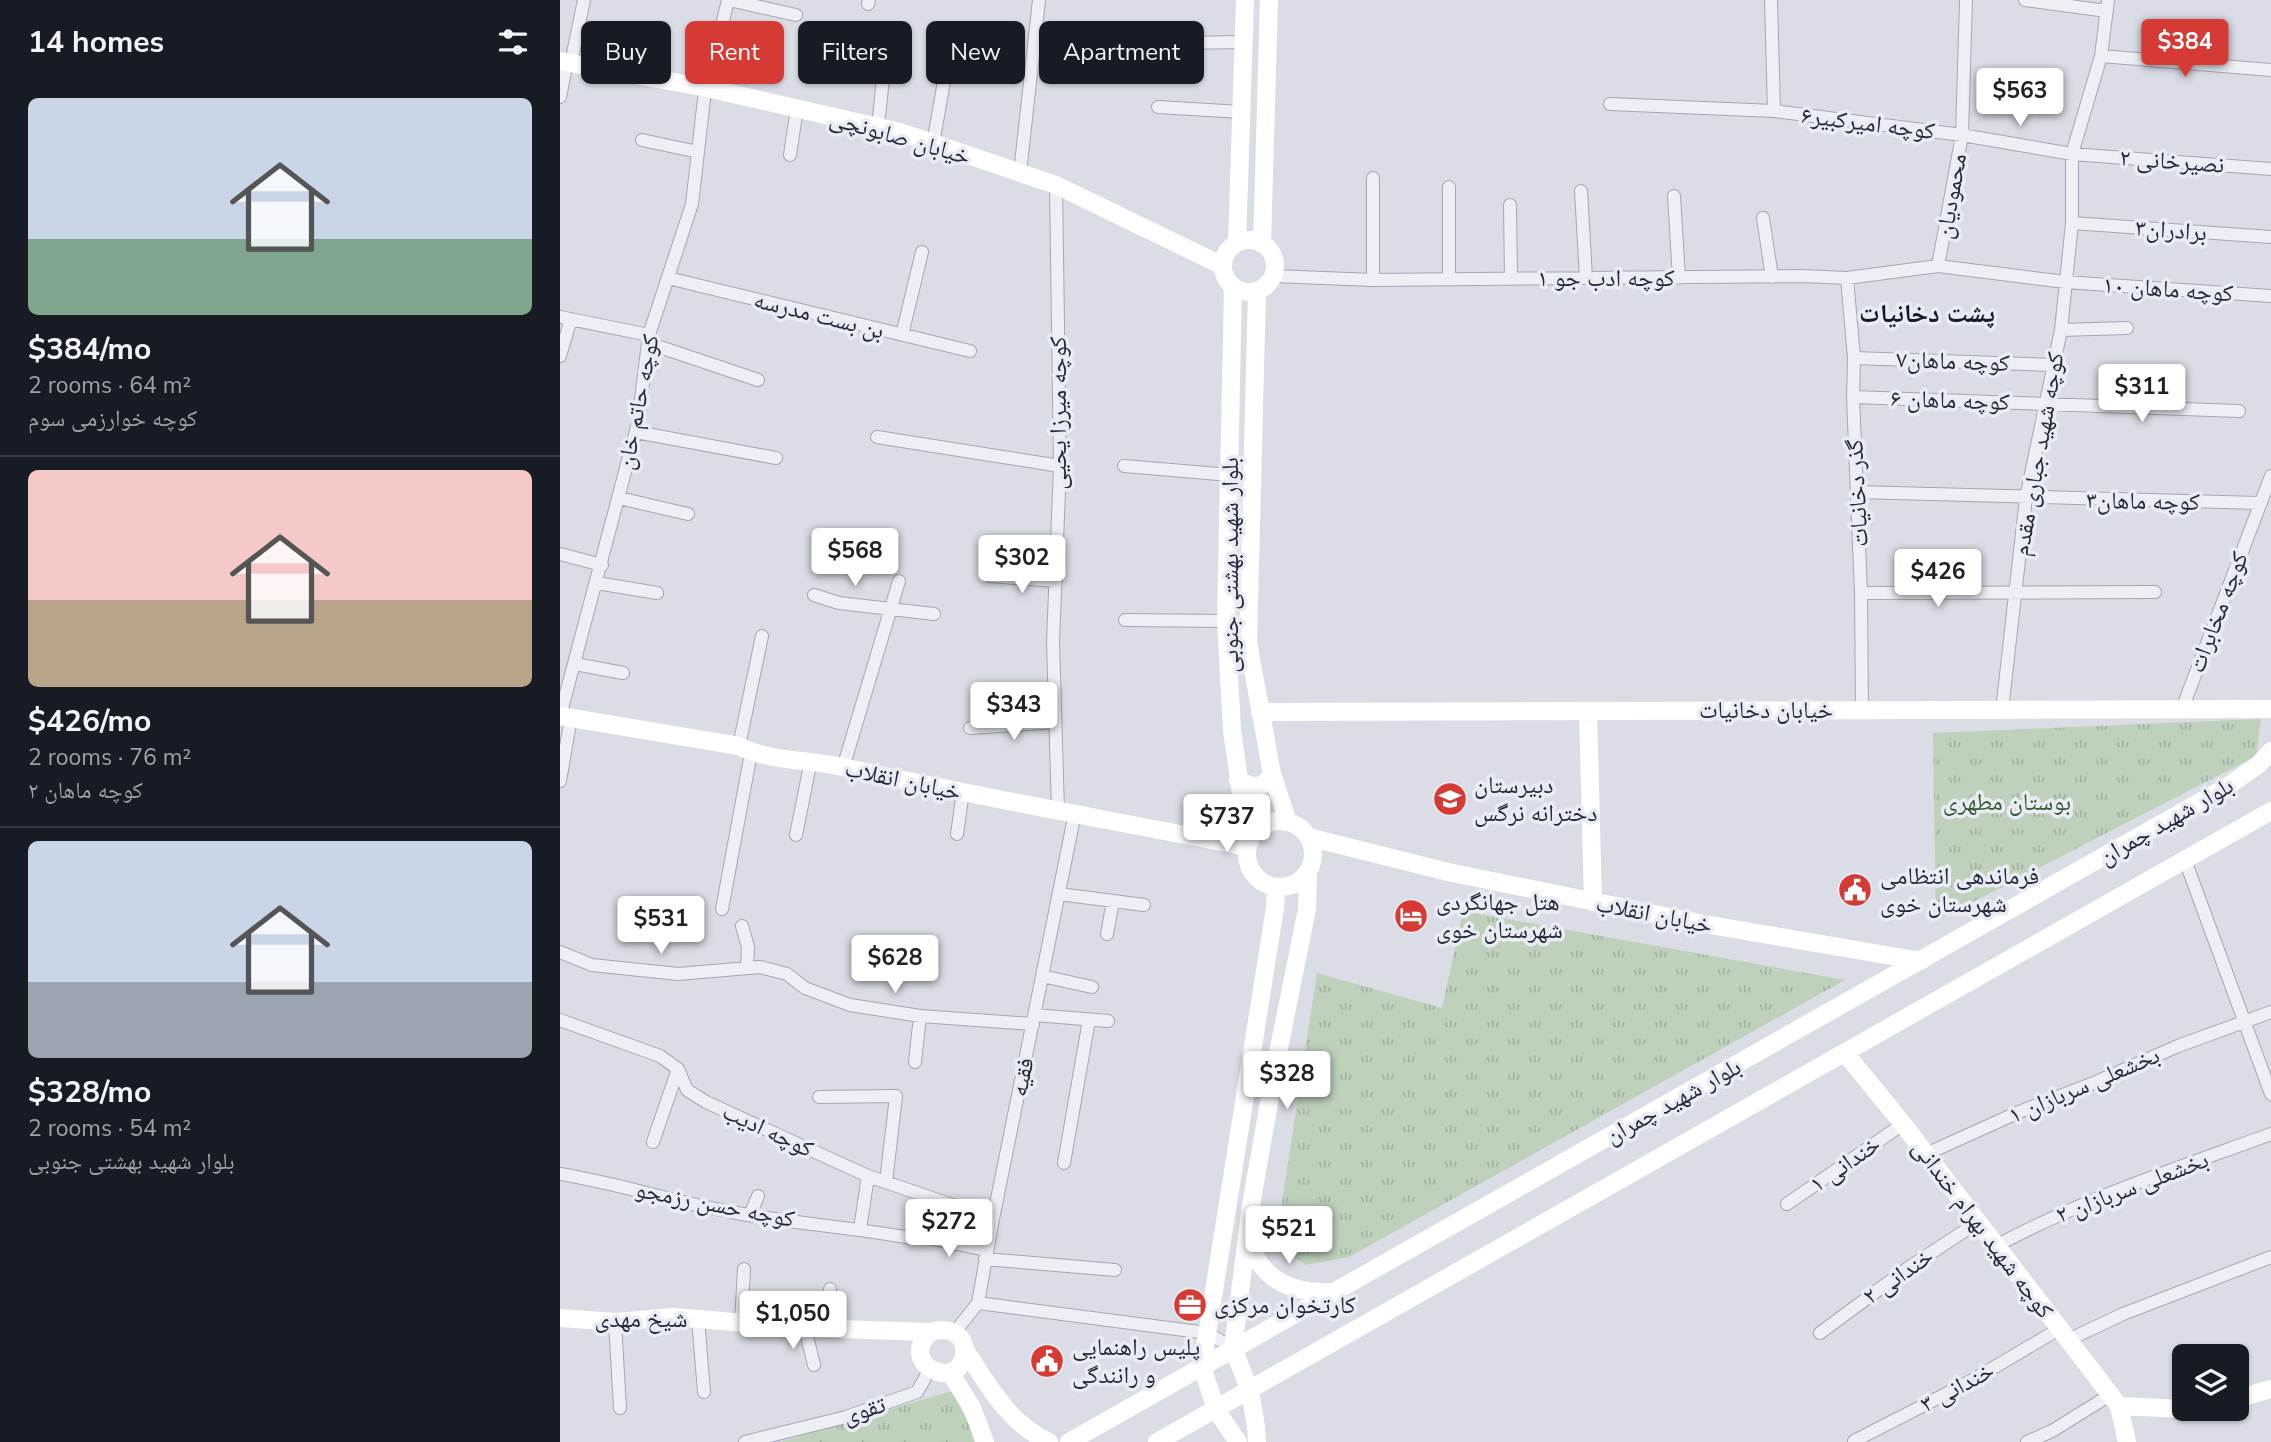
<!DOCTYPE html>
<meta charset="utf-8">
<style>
:root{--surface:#171b24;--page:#20242c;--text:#f1f3f6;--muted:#9ea1a6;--line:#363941;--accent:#d63a35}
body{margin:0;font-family:"Nunito Sans","Noto Naskh Arabic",sans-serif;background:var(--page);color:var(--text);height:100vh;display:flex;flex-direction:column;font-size:26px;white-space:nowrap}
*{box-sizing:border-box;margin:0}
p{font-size:23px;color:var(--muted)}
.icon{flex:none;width:38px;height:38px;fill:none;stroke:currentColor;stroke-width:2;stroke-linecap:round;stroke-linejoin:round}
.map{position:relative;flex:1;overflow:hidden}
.details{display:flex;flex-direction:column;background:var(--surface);width:560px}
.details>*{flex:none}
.hud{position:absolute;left:21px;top:21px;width:665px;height:63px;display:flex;gap:14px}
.buttons{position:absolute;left:1612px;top:1344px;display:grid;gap:14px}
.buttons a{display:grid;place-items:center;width:77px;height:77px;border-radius:10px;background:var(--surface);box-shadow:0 2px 5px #0004;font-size:35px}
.price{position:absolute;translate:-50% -60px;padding:0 16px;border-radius:7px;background:#fff;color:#222;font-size:23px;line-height:46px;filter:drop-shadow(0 2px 4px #0008)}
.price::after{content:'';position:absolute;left:50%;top:42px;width:21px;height:16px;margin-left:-10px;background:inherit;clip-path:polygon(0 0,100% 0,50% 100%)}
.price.on{background:var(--accent);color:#fff}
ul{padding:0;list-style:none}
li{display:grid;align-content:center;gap:14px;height:371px;padding:0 28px}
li+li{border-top:2px solid var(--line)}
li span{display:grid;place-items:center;height:217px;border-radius:10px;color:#555}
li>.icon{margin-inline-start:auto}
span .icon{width:126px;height:126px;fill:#fffc;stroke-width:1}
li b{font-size:30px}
h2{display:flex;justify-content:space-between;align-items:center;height:84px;padding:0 28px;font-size:30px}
.tag{padding:0 24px;border-radius:10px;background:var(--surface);box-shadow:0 2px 5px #0004;font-size:24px;line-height:63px}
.tag.on{background:var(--accent);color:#fff}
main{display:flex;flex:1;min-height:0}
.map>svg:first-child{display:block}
.grass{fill:url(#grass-tufts)}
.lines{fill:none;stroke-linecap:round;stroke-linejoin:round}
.street-casing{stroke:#a4a7b3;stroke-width:14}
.street{stroke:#edeff5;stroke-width:12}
.secondary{stroke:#fff;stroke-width:18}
.labels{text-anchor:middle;stroke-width:7;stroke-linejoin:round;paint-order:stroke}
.street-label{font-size:24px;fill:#24293d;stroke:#eaecf4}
.poi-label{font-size:24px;fill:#24293d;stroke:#eaecf4;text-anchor:start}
.park-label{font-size:24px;fill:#315a30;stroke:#eaecf4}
.neighbourhood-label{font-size:26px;font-weight:bold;fill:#171a2d;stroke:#eaecf4}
</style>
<main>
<section class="details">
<h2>14 homes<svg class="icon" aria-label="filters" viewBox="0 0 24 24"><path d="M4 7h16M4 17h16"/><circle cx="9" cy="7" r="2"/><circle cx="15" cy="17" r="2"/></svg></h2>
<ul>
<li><span style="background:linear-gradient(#c9d6e8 65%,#7fa58c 0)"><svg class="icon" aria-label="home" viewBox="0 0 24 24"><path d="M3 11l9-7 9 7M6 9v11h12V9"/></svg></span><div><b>$384/mo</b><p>2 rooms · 64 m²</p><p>کوچه خوارزمی سوم</p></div></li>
<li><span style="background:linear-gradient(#f6c9c9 60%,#b9a48a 0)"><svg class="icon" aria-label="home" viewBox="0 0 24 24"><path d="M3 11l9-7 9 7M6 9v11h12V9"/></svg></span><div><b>$426/mo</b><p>2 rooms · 76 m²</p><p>کوچه ماهان ۲</p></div></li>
<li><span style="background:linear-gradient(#c9d6e8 65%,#9aa5b1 0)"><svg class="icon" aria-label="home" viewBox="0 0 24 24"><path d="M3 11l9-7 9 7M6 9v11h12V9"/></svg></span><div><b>$328/mo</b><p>2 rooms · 54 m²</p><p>بلوار شهید بهشتی جنوبی</p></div></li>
</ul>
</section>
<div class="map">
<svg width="1711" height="1442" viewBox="0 0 1711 1442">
<defs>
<pattern id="grass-tufts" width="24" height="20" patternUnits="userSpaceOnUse" patternTransform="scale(1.75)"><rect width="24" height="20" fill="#bdd1bb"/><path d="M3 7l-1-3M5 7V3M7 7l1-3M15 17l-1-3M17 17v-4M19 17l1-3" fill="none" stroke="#a2b3a2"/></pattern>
</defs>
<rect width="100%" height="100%" fill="#dbdde6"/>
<path class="grass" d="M 1701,719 L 1696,756 L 1376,921 L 1373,733 Z
M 903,911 L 1285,980 L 789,1257 L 745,1265 L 716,1241 L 757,973 L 882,1008 Z
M 392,1391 L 409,1424 L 414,1442 L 220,1442 Z"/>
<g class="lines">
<g class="street-casing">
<path id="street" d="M 169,0 L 236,15
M 1211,0 L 1214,111
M 1465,0 L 1547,11
M 308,4 L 309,0
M 616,43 L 684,42
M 1541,56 L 1711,70
M 11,63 L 24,0
M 0,97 L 7,62
M 1050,104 L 1214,111 L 1402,135 L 1512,154 L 1711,169
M 598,107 L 682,112
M 318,127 L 324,68
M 82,140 L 138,152
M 373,144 L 386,70
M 230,155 L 237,108
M 460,173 L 479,0
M 813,178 L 813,280
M 496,185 L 500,466 L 493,642 L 498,810
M 889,187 L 889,279
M 1021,191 L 1026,278
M 1114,196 L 1119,278
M 950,205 L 951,279
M 1203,218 L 1212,277
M 1512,223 L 1711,237
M 1378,266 L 1402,135 L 1406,0
M 713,276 L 813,280 L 1242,276 L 1287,278 L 1378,266 L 1505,282 L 1711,296
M 108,278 L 410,351
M 1287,278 L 1294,358 L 1293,397 L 1301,593 L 1302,709
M 0,317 L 89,335
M 1501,330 L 1567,328
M 342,335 L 362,252
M 88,343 L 198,380
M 0,356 L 11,319
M 1294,358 L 1492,365
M 1293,397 L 1679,411
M 76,432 L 216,458
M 317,437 L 500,466
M 564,466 L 670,475
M 1297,492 L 1699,503
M 59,498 L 128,514
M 0,554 L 42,565
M 430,576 L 496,581
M 37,583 L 97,593
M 1301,593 L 1595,592
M 254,595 L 279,603 L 374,614
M 565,620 L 666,621
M 15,664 L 63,673
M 1622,709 L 1711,476
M 1442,710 L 1466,498 L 1501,330 L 1512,223 L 1512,154 L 1541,56 L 1548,0
M 0,716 L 78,423 L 89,335 L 132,204 L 144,99 L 168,0
M 410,728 L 495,722
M 179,746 L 202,636
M 283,768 L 339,581
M 0,781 L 11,718
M 397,834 L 403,792
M 236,835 L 251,760
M 1625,860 L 1711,1094
M 499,894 L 584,905
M 162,909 L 191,753
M 182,926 L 188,947 L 187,968
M 547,934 L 553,901
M 0,952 L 32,965 L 118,974 L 200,967 L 227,974 L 245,988 L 290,1005 L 360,1016 L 473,1024
M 482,976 L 532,987
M 475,1015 L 548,1021
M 0,1020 L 100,1056 L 118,1069 L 127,1090 L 146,1102 L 308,1176 L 433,1219
M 355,1062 L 360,1016
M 259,1097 L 336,1096 L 326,1182
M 93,1142 L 118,1069
M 1366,1154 L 1459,1112 L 1536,1082 L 1618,1046 L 1711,1012
M 504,1163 L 529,1020
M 0,1174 C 56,1183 110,1201 166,1211 C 227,1223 290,1227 351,1238 L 359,1236 L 426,1250
M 1227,1204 L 1343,1124
M 190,1215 L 198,1196
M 300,1229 L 308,1176
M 1436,1246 C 1523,1199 1618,1168 1711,1134
M 425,1259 L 555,1270
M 418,1303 L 647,1333 L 673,1348
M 138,1319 L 144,1392
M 55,1322 L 60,1408
M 181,1322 L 184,1269
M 245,1328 L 254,1365
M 269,1328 L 270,1289
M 394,1333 L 418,1303 L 433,1219 L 515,813
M 1260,1333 L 1348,1268 L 1418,1222
M 1508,1340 L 1563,1314 L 1711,1257
M 1294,1441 L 1411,1381 L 1499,1329
M 185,1442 L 286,1417 L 357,1392 L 370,1369
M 1467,1442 L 1492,1431 L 1550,1395"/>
</g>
<use href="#street" class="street"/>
<path class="secondary" d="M 0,61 L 147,88 L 340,132 L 496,185 L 663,266
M663 266a26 26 0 1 1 52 0a26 26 0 1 1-52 0Z
M 677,243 L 685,0
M 702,244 L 709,0
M 673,287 L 666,621 L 672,730 L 688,842
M 697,291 L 688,642 L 712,774 L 728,822
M 1028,711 L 1033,902
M 700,712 L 1711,709
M 0,716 L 179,746 C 203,760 248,760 278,766 C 413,796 550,820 687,847
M 678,780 C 693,788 703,790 712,774
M687 854a33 33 0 1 1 66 0a33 33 0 1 1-66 0Z
M 748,837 L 888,872 L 1144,924 L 1361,961
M 1285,1053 L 1343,1124 L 1559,1406 L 1567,1442
M 687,1237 C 700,1279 730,1294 772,1292
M 0,1318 L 55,1322 L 114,1317 L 245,1328 L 371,1332 C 387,1326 408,1334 404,1355 C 398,1393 335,1363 371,1332
M 404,1348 C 428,1385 448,1423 489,1442
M 390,1372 L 412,1408 L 425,1442
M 1676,1399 L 1711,1389
M 1559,1406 L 1624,1409
M 1630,1409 L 1642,1409
M 509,1442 L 1668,786 L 1698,765 L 1711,751
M 597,1442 L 1711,811
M 678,1442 L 656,1410 L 642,1366 L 715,908 L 716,888
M 697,1442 L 696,1426 L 690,1391 L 673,1348 L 691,1205 L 716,1063 L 747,909 L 748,872"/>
</g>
<defs>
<g id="school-disc" transform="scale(1.75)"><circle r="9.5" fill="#d63a35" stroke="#eaecf4"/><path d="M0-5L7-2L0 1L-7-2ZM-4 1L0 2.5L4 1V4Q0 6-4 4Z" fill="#fff"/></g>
<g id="civic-disc" transform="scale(1.75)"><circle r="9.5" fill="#d63a35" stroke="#eaecf4"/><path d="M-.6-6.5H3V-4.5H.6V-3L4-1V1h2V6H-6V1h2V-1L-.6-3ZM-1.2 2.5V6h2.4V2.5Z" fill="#fff"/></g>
<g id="hotel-disc" transform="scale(1.75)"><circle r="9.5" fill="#d63a35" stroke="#eaecf4"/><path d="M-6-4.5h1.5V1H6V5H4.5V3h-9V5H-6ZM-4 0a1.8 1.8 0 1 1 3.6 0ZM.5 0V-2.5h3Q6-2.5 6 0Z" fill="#fff"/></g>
<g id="office-disc" transform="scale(1.75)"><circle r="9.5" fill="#d63a35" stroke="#eaecf4"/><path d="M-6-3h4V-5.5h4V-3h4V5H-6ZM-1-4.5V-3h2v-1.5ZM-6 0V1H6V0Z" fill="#fff"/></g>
</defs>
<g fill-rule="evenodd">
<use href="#school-disc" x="890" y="799"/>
<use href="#civic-disc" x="1295" y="890"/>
<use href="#hotel-disc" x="851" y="916"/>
<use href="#office-disc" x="630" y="1305"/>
<use href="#civic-disc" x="487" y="1361"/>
</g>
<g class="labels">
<g class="street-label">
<text transform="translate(1308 123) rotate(7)" y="8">کوچه امیرکبیر۶</text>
<text transform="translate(340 137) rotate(16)" y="8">خیابان صابونچی</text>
<text transform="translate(1612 161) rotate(4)" y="8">نصیرخانی ۲</text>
<text transform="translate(1391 196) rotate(-80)" y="8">محمودیان</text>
<text transform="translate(1611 230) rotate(4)" y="8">برادران۳</text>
<text x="1046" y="286">کوچه ادب جو ۱</text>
<text transform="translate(1608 289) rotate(4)" y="8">کوچه ماهان ۱۰</text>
<text transform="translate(259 315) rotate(14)" y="8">بن بست مدرسه</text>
<text transform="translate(1393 361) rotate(2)" y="8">کوچه ماهان۷</text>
<text transform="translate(1390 400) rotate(2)" y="8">کوچه ماهان ۶</text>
<text transform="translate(78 402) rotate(-79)" y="8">کوچه حاتم خان</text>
<text transform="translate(498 413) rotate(-90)" y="8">کوچه میرزا یحیی</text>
<text transform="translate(1478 454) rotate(-80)" y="8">کوچه شهید جباری مقدم</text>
<text transform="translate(1297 493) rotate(-93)" y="8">گذر دخانیات</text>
<text transform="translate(1583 501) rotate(1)" y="8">کوچه ماهان۳</text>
<text transform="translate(670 565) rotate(-90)" y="8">بلوار شهید بهشتی جنوبی</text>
<text transform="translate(1658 612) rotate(-69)" y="8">کوچه مخابرات</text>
<text x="1206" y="718">خیابان دخانیات</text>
<text transform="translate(343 780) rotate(12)" y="8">خیابان انقلاب</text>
<text transform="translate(1606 821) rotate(-30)" y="8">بلوار شهید چمران</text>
<text transform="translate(1094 914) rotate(11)" y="8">خیابان انقلاب</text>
<text transform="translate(462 1077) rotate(-78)" y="8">فقیه</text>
<text transform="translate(1524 1085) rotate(-23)" y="8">بخشعلی سربازان ۱</text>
<text transform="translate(1113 1101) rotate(-29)" y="8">بلوار شهید چمران</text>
<text transform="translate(208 1130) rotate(25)" y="8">کوچه ادیب</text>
<text transform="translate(1285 1164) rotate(-35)" y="8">خندانی ۱</text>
<text transform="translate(1572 1187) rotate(-21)" y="8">بخشعلی سربازان ۲</text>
<text transform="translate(155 1204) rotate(11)" y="8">کوچه حسن رزمجو</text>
<text transform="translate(1423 1229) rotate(53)" y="8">کوچه شهید بهرام خندانی</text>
<text transform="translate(1338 1276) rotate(-35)" y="8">خندانی ۲</text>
<text x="81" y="1327">شیخ مهدی</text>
<text transform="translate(1397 1387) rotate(-28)" y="8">خندانی ۳</text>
<text transform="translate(304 1410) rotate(-18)" y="8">تقوی</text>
</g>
<g class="poi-label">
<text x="914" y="793">دبیرستان<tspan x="914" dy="28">دخترانه نرگس</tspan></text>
<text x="1320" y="884">فرماندهی انتظامی<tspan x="1320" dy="28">شهرستان خوی</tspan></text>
<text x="876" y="910">هتل جهانگردی<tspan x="876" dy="28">شهرستان خوی</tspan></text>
<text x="654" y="1313">کارتخوان مرکزی</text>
<text x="512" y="1355">پلیس راهنمایی<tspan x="512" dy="28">و رانندگی</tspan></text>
</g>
<g class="park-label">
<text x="1447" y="810">بوستان مطهری</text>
</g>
<g class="neighbourhood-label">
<text x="1367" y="322">پشت دخانیات</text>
</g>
</g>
</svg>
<div class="buttons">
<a><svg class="icon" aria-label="layers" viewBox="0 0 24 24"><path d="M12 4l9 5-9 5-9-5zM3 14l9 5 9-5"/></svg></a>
</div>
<b class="price on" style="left:1625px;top:79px">$384</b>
<b class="price" style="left:1460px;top:128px">$563</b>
<b class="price" style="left:1582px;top:424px">$311</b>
<b class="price" style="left:295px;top:588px">$568</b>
<b class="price" style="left:462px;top:595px">$302</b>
<b class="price" style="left:1378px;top:609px">$426</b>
<b class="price" style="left:454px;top:742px">$343</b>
<b class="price" style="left:667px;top:854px">$737</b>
<b class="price" style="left:101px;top:956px">$531</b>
<b class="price" style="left:335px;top:995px">$628</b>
<b class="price" style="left:727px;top:1111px">$328</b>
<b class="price" style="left:389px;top:1259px">$272</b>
<b class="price" style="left:729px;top:1266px">$521</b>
<b class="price" style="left:233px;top:1351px">$1,050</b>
<div class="hud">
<a class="tag">Buy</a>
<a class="tag on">Rent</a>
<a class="tag">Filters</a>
<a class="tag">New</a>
<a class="tag">Apartment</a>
</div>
</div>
</main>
